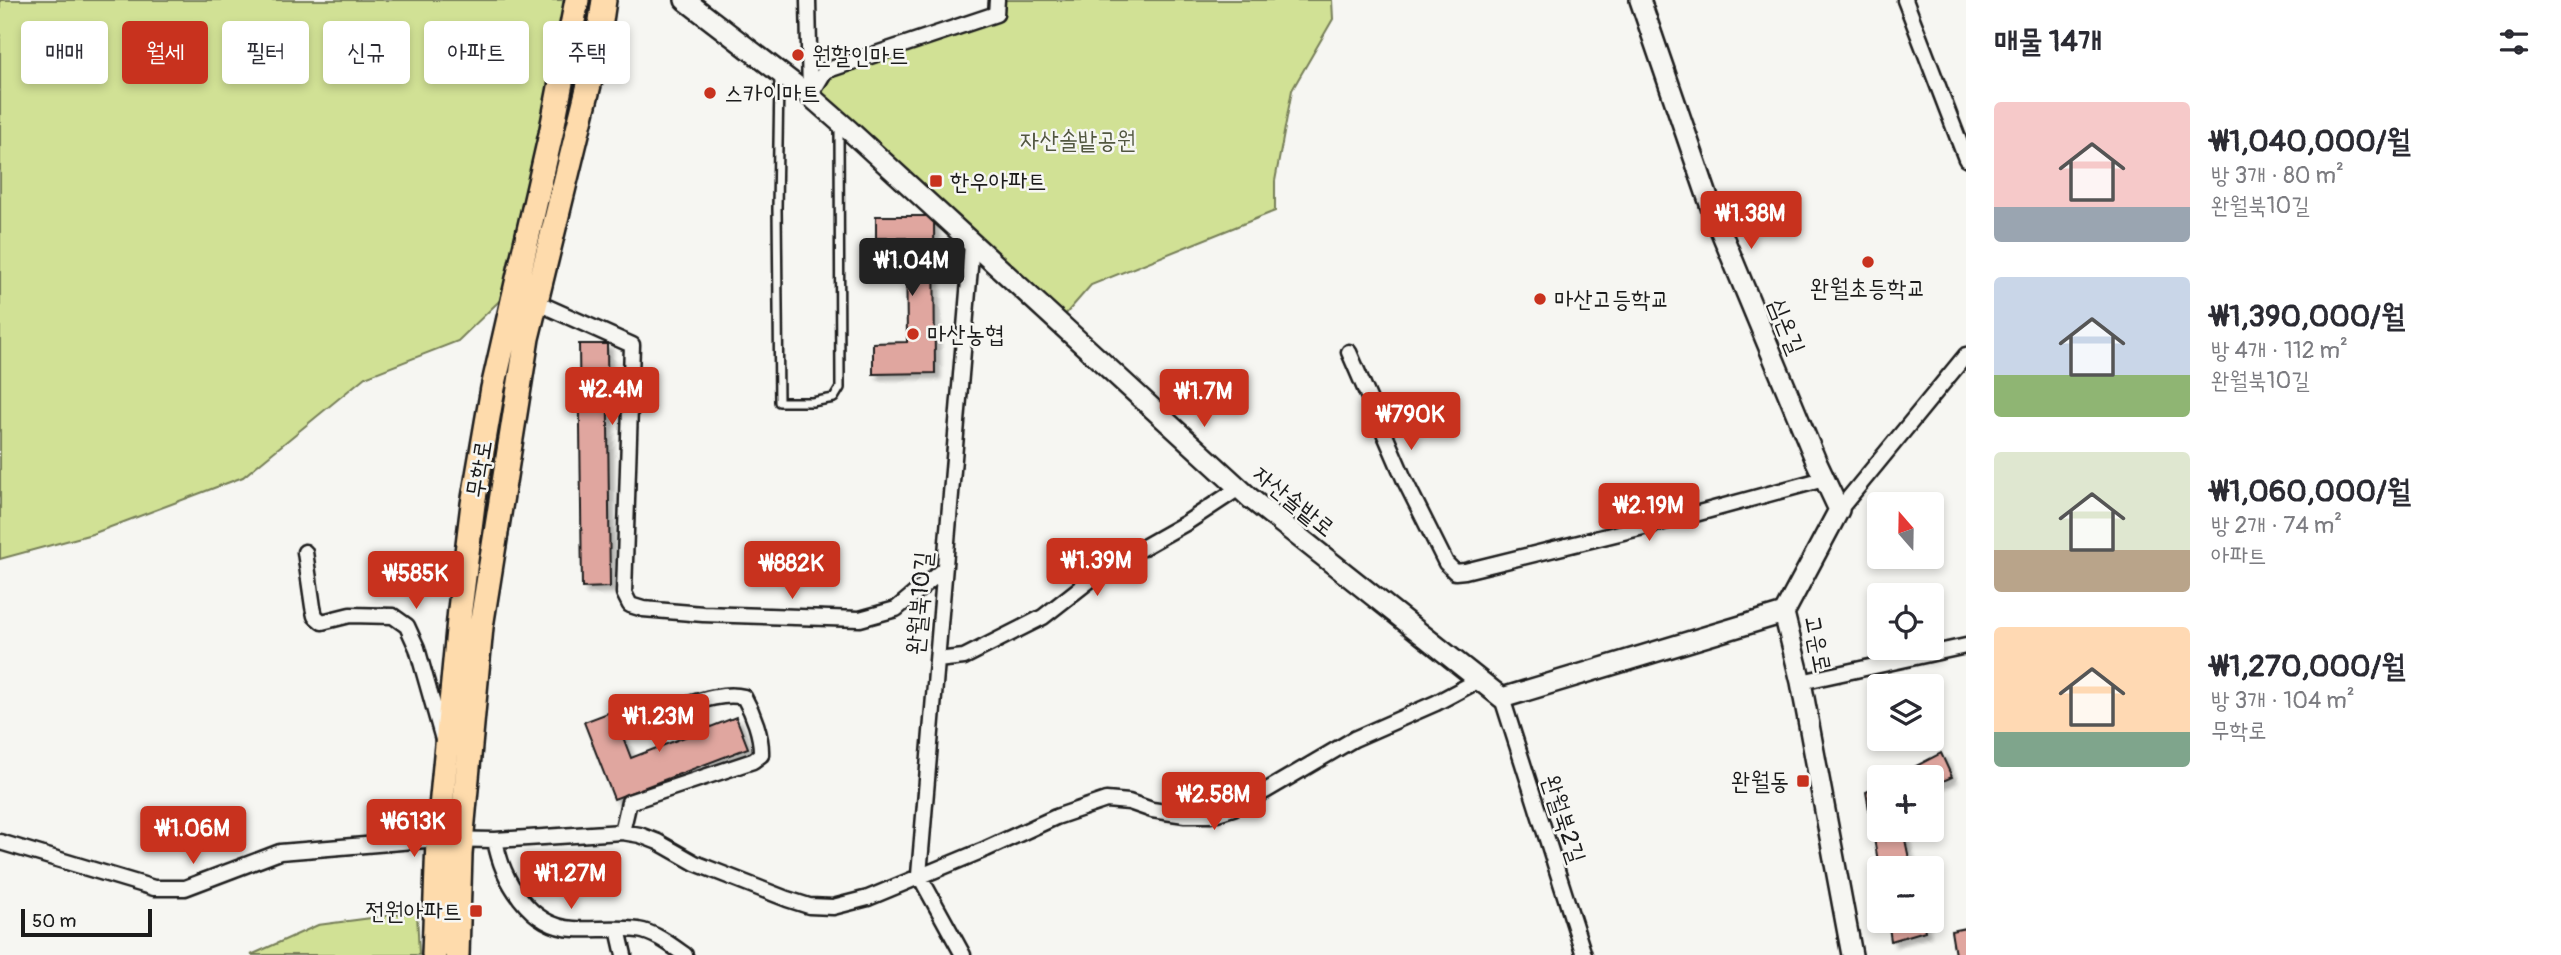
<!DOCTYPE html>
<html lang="ko">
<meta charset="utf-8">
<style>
:root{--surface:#fff;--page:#f2f2f3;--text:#2b2b33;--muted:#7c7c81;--accent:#c8321e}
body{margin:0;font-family:Pangolin,"Poor Story",sans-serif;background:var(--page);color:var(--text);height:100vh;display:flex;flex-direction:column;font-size:26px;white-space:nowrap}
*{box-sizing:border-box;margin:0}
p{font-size:23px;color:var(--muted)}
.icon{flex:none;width:38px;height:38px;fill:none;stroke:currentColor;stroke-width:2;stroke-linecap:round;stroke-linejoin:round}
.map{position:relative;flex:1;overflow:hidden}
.drawer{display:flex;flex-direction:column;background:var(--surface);width:595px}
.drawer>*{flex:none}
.hud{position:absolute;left:21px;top:21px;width:665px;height:63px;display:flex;gap:14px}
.needle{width:46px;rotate:340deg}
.controls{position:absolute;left:1867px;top:492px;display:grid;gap:14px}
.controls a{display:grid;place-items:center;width:77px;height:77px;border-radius:7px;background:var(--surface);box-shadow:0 4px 10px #0003;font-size:35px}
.scale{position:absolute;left:21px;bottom:18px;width:131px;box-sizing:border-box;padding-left:7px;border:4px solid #1c1c1c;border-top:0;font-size:19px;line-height:24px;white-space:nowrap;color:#1c1c1c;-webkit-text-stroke:5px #f6f6f2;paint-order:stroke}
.price{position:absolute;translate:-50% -60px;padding:0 16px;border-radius:7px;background:var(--accent);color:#fff;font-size:23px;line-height:46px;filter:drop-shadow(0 2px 4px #0008)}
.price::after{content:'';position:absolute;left:50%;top:42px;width:21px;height:16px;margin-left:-10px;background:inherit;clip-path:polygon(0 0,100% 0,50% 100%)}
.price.active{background:#222;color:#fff}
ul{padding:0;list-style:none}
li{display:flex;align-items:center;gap:21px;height:175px;padding:0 28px}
li span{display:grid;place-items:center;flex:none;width:196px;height:140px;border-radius:7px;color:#555}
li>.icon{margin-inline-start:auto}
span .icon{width:84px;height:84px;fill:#fffc;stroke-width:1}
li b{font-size:30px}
h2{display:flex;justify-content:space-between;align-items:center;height:84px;padding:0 28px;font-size:30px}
.tag{padding:0 24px;border-radius:7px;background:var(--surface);box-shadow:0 4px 10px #0003;font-size:24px;line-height:63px}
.tag.active{background:var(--accent);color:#fff}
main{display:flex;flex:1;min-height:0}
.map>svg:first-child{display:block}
.green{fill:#d1e195;stroke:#767e58;stroke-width:2}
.building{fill:#e0a69f;stroke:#1c1c1c;stroke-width:2;filter:url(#shadow)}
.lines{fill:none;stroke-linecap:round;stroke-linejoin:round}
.service-casing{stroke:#1c1c1c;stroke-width:12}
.minor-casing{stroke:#1c1c1c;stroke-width:19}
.secondary-casing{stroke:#1c1c1c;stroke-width:24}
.primary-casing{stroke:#1c1c1c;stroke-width:28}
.service{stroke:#f6f6f2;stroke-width:7}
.minor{stroke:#f6f6f2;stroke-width:14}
.secondary{stroke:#f6f6f2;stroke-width:19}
.primary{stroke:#fedbac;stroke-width:23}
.poi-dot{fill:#c8321e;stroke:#f6f6f2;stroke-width:2.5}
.labels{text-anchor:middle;stroke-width:5;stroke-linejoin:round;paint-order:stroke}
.poi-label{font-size:24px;fill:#1c1c1c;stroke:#f6f6f2;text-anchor:start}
.park-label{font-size:24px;fill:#525740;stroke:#f6f6f2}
.street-label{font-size:24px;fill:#1c1c1c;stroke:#f6f6f2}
</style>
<main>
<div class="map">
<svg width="1966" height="955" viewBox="0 0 1966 955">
<defs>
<filter id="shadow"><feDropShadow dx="5" dy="5" stdDeviation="2" flood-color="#0004"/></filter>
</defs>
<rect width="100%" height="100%" fill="#f6f6f2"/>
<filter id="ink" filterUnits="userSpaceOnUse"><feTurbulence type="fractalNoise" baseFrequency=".0143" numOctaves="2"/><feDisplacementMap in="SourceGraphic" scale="14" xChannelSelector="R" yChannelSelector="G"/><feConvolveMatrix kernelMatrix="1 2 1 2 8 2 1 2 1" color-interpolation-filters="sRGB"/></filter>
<g filter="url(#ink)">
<path class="green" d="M 0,0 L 580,0 L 577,50 L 558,178 L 521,280 L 458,341 L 365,377 L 243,477 L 92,534 L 0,559 Z
M 1002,0 L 1332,0 L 1333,19 L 1292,90 L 1275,181 L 1275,211 L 1091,285 L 1064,316 L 818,92 L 828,76 L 1001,17 Z
M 417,912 L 419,955 L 251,955 L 318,925 Z"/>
<path class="building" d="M 876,216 L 934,216 L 935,373 L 873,374 L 873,343 L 907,342 L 906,238 L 876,238 Z
M 579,344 L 607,344 L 610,587 L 582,588 Z
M 613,711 L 631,758 L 736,717 L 748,748 L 614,799 L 584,722 Z
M 1941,753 L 1952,777 L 1932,786 L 1932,777 L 1895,777 Z
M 1880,785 L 1880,830 L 1903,830 L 1911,868 L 1880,868 L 1880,873 L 1866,792 Z
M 1888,920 L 1923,920 L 1925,931 L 1891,941 Z
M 1966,928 L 1966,955 L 1955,955 L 1951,931 Z"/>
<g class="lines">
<g class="service-casing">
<path id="service" d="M 779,78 L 777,209 L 779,402 L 812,402 L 834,398 L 840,388 L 839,126"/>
</g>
<g class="minor-casing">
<path id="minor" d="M 808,0 L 810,96
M 1905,0 L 1966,159
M 810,96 L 825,71 L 996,14 L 997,0
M 536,302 L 632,345 L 624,593 L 630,605 L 643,609 L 703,614 L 860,619 L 896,609 L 944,569
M 1349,352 L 1405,481 L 1446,563 L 1455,572 L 1465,571 L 1684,517 L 1824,479
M 1839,510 L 1966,355
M 305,552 L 313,607 L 315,616 L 322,622 L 350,615 L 393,616 L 407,626 L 417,648 L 444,743
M 937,660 L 964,657 L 1043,617 L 1103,570 L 1186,523 L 1239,488
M 1801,682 L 1966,646
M 1502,698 L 1584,955
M 622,832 L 629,802 L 753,761 L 761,755 C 762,736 753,713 744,697 C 720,691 689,705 666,711
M 495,840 C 502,879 529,927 574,929 C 595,930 617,927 638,930 C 656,933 671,945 685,955
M 0,842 L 154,888 L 185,888 L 280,852 L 438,839 L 495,840 L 622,832 L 640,835 L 658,842 L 695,863 L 787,899 L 809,906 L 833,907 L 868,898 L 986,849 L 1056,817 L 1106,800 L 1129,802 L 1152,810 L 1185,815 L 1211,815 L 1233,808 L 1267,790 L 1354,739 L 1436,703 L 1479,680
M 618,929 L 624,955
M 963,955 L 919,875 L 972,244"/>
</g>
<g class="secondary-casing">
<path id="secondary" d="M 685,0 L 810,96 L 850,131 L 1250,498 L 1502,698 L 1784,613
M 1640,0 L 1712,210 L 1816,461 L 1839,510 L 1784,613 L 1801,682 L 1852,955"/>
</g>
<g class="primary-casing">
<path id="primary" d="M 434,955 L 438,839 L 460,609 L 473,504 L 493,388 L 551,134 L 577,0
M 457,955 L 460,854 L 481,627 L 527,338 L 596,56 L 604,0"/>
</g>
<use href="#service" class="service"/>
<use href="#minor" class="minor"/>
<use href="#secondary" class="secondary"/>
<use href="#primary" class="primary"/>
</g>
</g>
<g class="poi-dot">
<circle cx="798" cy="55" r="7"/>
<circle cx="710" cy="93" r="7"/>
<rect x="929" y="174" width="14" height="14" rx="3.5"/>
<circle cx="1868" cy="262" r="7"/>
<circle cx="1540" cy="299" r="7"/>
<circle cx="913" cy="334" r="7"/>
<rect x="1796" y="774" width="14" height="14" rx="3.5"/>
<rect x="469" y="904" width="14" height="14" rx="3.5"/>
</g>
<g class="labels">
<g class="poi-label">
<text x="812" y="63">원할인마트</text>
<text x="724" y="101">스카이마트</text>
<text x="950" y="189">한우아파트</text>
<text x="1868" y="296" text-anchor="middle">완월초등학교</text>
<text x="1554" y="307">마산고등학교</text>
<text x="927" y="342">마산농협</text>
<text x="1789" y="789" text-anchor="end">완월동</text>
<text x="462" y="919" text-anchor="end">전원아파트</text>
</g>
<g class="park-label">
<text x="1078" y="148">자산솔밭공원</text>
</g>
<g class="street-label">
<text transform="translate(1787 326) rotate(68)" y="8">심온길</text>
<text transform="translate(479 469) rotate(-81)" y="8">무학로</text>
<text transform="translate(1294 501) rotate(39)" y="8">자산솔밭로</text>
<text transform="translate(919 603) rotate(-85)" y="8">완월북10길</text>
<text transform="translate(1818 644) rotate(79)" y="8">고운로</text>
<text transform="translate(1564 819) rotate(72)" y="8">완월북2길</text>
</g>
</g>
</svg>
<div class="controls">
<a><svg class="needle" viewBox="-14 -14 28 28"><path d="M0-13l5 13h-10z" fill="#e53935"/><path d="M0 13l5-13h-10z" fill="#7c7c81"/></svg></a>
<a><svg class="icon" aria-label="locate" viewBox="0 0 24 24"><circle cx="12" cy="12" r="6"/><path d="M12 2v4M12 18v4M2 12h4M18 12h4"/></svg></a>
<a><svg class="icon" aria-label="layers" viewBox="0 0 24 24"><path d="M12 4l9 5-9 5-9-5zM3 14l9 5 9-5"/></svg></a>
<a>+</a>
<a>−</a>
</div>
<div class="scale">50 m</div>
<b class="price" style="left:1751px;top:251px">₩1.38M</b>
<b class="price active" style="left:912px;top:298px">₩1.04M</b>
<b class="price" style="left:612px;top:427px">₩2.4M</b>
<b class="price" style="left:1204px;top:429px">₩1.7M</b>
<b class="price" style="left:1411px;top:452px">₩790K</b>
<b class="price" style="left:1649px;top:543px">₩2.19M</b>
<b class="price" style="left:1097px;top:598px">₩1.39M</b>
<b class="price" style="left:792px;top:601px">₩882K</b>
<b class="price" style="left:416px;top:611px">₩585K</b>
<b class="price" style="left:659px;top:754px">₩1.23M</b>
<b class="price" style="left:1214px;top:832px">₩2.58M</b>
<b class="price" style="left:414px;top:859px">₩613K</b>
<b class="price" style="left:193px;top:866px">₩1.06M</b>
<b class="price" style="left:571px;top:911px">₩1.27M</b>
<div class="hud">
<a class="tag">매매</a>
<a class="tag active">월세</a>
<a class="tag">필터</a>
<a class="tag">신규</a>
<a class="tag">아파트</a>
<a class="tag">주택</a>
</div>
</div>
<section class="drawer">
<h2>매물 14개<svg class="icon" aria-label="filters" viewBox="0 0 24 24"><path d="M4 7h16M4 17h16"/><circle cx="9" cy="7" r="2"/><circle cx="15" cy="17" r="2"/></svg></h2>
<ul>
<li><span style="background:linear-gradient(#f6c9c9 75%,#9aa5b1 0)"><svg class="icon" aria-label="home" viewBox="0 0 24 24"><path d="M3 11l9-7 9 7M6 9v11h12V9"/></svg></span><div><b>₩1,040,000/월</b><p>방 3개 · 80 m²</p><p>완월북10길</p></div></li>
<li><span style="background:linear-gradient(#c9d6e8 70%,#8fb573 0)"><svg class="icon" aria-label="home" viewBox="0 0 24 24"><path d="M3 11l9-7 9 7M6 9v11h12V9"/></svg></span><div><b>₩1,390,000/월</b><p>방 4개 · 112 m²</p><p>완월북10길</p></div></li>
<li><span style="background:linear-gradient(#dfe7d0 70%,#b9a48a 0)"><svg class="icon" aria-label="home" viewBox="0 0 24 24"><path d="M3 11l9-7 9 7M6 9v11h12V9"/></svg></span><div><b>₩1,060,000/월</b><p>방 2개 · 74 m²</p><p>아파트</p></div></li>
<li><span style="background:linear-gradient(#ffd9b3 75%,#7fa58c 0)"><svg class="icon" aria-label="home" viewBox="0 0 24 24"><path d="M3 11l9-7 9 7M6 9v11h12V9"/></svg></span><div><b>₩1,270,000/월</b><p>방 3개 · 104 m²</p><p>무학로</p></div></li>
</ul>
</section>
</main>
